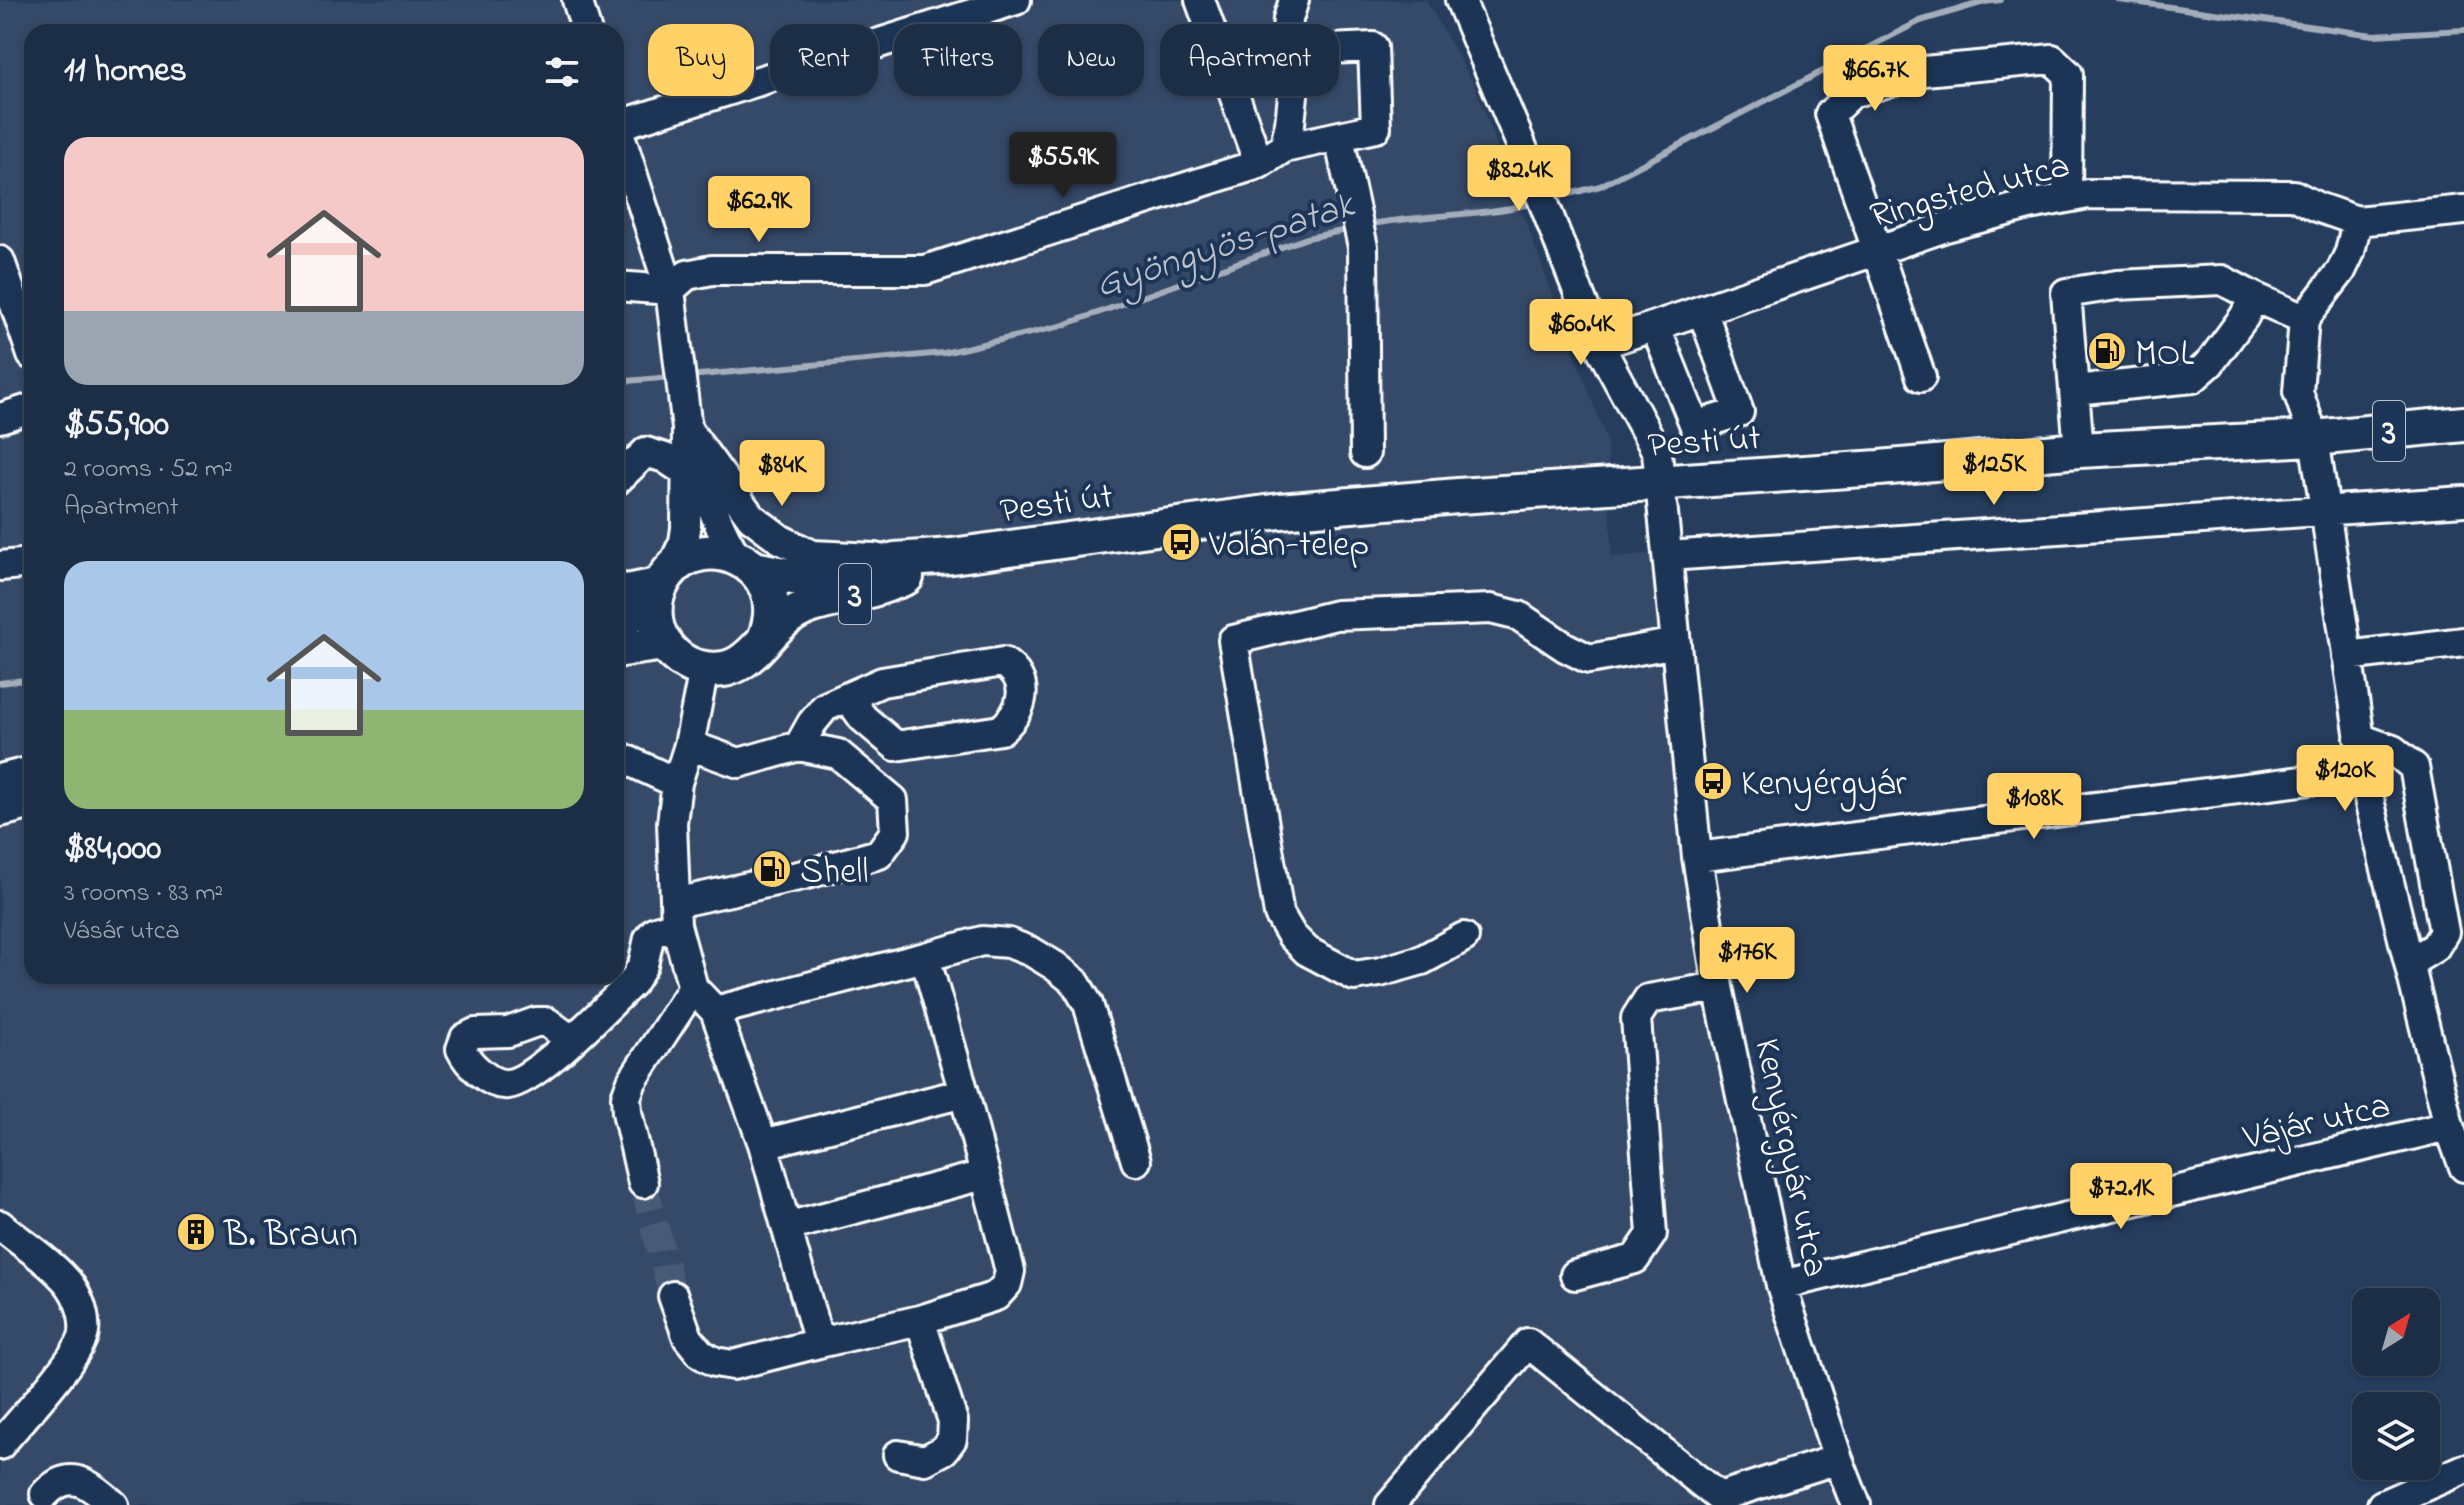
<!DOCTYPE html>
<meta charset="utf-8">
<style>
:root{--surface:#1c2e46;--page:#25364d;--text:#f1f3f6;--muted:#a0a8b3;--line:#3a4a5f;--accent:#ffd166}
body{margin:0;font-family:"Indie Flower",sans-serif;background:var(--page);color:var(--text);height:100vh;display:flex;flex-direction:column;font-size:30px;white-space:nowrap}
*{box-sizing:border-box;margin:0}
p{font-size:26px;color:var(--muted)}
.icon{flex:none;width:44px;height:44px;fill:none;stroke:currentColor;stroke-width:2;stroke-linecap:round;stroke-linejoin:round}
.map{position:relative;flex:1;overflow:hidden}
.panel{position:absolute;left:24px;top:24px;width:600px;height:960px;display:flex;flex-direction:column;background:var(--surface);border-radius:24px;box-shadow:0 2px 6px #0004,0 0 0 2px var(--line)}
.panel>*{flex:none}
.banner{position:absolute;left:648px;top:24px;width:760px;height:72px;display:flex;gap:16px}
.needle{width:52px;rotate:37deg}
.fabs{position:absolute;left:2352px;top:1288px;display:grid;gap:16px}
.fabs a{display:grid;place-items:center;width:88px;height:88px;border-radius:16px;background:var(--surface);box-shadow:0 2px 6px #0004,0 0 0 2px var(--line);font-size:40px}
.price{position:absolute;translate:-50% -68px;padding:0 18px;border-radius:8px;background:var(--accent);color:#111;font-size:26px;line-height:52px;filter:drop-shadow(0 2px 4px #0008)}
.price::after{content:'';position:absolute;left:50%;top:48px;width:24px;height:18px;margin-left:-12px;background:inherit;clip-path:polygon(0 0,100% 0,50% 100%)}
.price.selected{background:#222;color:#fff}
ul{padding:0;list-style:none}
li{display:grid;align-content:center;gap:16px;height:424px;padding:0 40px}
li span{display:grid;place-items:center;height:248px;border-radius:24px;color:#555}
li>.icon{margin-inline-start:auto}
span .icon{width:144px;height:144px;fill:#fffc;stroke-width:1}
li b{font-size:34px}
h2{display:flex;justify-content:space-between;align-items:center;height:96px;padding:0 40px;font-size:34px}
.tag{padding:0 28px;border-radius:24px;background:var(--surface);box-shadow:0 2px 6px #0004,0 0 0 2px var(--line);font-size:28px;line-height:72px}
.tag.selected{background:var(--accent);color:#111}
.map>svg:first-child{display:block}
.built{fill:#344a68;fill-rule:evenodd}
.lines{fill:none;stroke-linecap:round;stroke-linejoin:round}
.stream{stroke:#a4aebb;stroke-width:6}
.minor-tunnel{stroke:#475a76;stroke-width:28;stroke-dasharray:28 14;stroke-linecap:butt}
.minor-casing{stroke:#fff;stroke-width:34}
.major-casing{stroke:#fff;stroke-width:40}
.minor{stroke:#1d3557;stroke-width:28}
.major{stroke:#1d3557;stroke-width:34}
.labels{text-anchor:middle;stroke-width:8;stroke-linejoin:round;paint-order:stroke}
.shield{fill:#1d3557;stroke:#bbc2cd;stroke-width:2}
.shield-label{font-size:34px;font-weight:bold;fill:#fff}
.street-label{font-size:36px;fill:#fff;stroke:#1d3557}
.poi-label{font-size:36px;fill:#fff;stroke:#1d3557;text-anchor:start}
.water-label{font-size:38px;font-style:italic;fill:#bbc2cc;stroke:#1d3557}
</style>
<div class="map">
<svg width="2464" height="1505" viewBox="0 0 2464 1505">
<rect width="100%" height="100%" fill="#263d5e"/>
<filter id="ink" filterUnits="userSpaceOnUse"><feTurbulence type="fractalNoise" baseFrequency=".0125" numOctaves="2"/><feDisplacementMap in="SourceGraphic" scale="16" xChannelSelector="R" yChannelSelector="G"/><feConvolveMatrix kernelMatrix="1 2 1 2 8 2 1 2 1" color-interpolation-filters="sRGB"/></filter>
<g filter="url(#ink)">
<path class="built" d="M 0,0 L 1426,0 L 1475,86 L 1607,440 L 1612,557 L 1667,552 L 1697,857 L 1781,1285 L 1856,1505 L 0,1505 ZM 32,32 L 616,32 L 616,976 L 32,976 Z"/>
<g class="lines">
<path class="stream" d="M 2119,0 L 2373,35 L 2464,30
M 1549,199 L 1600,186 L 1920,21 L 1984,2 L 2001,0
M 1367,225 C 1422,214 1479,217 1534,203
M 688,376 L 944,353 L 1061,326 L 1307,238 L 1352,229
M 616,382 L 672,377
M 0,683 L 32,679"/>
<path class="minor-tunnel" d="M 643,1183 L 673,1296"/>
<g class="minor-casing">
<path id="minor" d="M 577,0 L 587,32
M 1200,0 L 1259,164
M 1460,0 L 1520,142 L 1599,345 L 1657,452 L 1697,857 L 1718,987 L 1781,1285 L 1838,1459 L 1856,1505
M 616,123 L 670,290 L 687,429 L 686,528 L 684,542 L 670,571
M 616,126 L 1016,0
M 1339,138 L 1363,247 L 1365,453
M 1284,148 L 1376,128 L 1373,47 L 1285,51
M 2357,221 L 2350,252 L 2341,271 L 2304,319 L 2298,392 L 2314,438 L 2370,804 L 2449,1126 L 2464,1167
M 0,261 L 32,355
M 616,286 L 670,290 L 687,275 L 712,270 L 925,270 L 1259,164 L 1284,148 L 1290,124 L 1293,95 L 1285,51 L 1288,19 L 1294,0
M 1655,326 L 1695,426 L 1739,412 L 1702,310
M 1599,345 L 1946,227 L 2029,205 L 2088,194 L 2294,195 L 2317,207 L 2357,221 L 2464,210
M 1921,377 L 1830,114 L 1852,93 L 1924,71 L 2052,59 L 2068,74 L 2067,196
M 2074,390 L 2193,378 L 2210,363 L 2244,317 L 2254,297
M 0,418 L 32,408
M 687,429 L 751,517 L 780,539 L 812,555 L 875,558
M 2079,450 L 2066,293 L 2117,285 L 2222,280 L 2254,297 L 2304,319
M 696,457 C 707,492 716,526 737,557
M 616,481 L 646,452 L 665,458 L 686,472
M 1668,556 L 2464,501
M 0,566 L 32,563
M 616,587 L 627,589 L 662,582
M 2347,656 L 2464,642
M 704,669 L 689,745 L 677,783 L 672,823 L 676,925 L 693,988 L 715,1011 L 763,1144 L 819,1343 L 920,1320 L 996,1296 L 1007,1284 L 1010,1271 L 964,1093 L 925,957 L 715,1011
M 2359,738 L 2393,750 L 2414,767 L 2444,932 L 2435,947 L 2409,963
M 799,746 L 812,723 L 825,707 L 882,682 L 1003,662 C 1032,680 1024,710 1001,730 L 896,746 L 863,718 L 848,697
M 616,755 L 677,783
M 1697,857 L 2365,773
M 675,903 L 803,875 L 879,854 L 895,832 L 893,800 L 838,754 L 799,746 L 739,763 L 689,745
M 1464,937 L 1422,960 L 1380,972 L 1354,976 L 1307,951 L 1292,936 L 1279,914 L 1233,640 L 1336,615 L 1491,609 L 1519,616 L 1565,647 L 1589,659 L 1676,643
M 925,957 L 982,941 L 1009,943 L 1032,952 L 1055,966 L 1075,982 L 1088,1004 L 1136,1161
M 571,1040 L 547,1022 L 536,1022 L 508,1032 L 475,1033 L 465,1038 L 461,1049 C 468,1064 490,1086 508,1084 C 537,1081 607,1006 632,983 L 643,965 L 649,938 L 655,931 L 676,925
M 763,1144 L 964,1093
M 643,1183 L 627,1112 L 626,1097 L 632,1081 L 693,988
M 0,1225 C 20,1242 44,1257 62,1276 C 76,1289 86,1313 84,1332 C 81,1356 18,1423 0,1445
M 786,1227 L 984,1175
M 1575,1275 L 1635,1259 L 1652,1234 L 1636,1018 L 1648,999 L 1718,987
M 1781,1285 L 2449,1126
M 673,1296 L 688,1338 L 701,1354 L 715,1362 L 733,1365 L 819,1343
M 898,1455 L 925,1460 L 944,1450 L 952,1439 L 953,1421 L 920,1320
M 45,1494 C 72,1466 91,1486 114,1505
M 1390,1505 L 1528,1343 L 1719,1497 L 1838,1459
M 2382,1505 L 2464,1469"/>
</g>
<g class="major-casing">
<path id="major" d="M 754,569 L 793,577 L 826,576 L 895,560 L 952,556 L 1280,511 L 1458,496 L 1879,468 L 2079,450 L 2314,438 L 2464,424
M 616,623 L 656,599
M 764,641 C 800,560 690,519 660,587 C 654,600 653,615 657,629 C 664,648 680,664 700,668 C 747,679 759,638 790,616 C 806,605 823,602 842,598 C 863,592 885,586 906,577
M 616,650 L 664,643
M 0,782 L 32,774
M 0,809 L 32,801"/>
</g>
<use href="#minor" class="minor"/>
<use href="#major" class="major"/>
</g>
</g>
<defs>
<g id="fuel-disc" transform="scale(2)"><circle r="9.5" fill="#ffd166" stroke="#1d3557"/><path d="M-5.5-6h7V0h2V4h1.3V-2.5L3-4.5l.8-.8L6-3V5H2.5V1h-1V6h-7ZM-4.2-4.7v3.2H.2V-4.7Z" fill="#111"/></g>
<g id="bus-disc" transform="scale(2)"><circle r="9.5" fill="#ffd166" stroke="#1d3557"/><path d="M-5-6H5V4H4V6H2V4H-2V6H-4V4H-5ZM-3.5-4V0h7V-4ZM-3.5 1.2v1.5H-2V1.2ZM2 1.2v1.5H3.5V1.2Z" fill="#111"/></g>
<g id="building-disc" transform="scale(2)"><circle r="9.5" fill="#ffd166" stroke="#1d3557"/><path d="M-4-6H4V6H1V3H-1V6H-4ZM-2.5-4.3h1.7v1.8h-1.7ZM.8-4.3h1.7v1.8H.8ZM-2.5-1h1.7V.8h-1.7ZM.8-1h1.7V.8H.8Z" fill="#111"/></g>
</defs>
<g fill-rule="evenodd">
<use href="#fuel-disc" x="2107" y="351"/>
<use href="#bus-disc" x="1181" y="542"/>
<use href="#bus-disc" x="1713" y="781"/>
<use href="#fuel-disc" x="772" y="869"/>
<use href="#building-disc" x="196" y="1232"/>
</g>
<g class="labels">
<g class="shield">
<rect x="2373" y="401" width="32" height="60" rx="6"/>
<rect x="839" y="564" width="32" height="60" rx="6"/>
</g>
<g class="shield-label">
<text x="2389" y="443">3</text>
<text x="855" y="606">3</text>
</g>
<g class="street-label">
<text transform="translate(1969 188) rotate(-15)" y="13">Ringsted utca</text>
<text transform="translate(1704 439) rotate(-4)" y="13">Pesti út</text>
<text transform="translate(1056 501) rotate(-8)" y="13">Pesti út</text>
<text transform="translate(2316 1119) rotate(-13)" y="13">Vájár utca</text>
<text transform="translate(1794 1157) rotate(78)" y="13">Kenyérgyár utca</text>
</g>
<g class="poi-label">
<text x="2135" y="364">MOL</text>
<text x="1209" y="555">Volán-telep</text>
<text x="1741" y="794">Kenyérgyár</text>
<text x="800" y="882">Shell</text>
<text x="224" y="1245">B. Braun</text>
</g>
<g class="water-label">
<text transform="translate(1224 243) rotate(-18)" y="13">Gyöngyös-patak</text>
</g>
</g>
</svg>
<div class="fabs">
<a><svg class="needle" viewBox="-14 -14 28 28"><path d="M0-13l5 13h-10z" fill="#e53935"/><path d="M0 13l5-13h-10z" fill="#a0a8b3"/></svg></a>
<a><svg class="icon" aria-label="layers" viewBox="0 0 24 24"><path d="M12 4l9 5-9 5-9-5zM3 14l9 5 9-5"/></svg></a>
</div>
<b class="price" style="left:1875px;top:113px">$66.7K</b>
<b class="price selected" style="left:1063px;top:200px">$55.9K</b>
<b class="price" style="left:1519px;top:213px">$82.4K</b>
<b class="price" style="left:759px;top:244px">$62.9K</b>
<b class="price" style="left:1581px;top:367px">$60.4K</b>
<b class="price" style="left:1994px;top:507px">$125K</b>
<b class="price" style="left:782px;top:508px">$84K</b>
<b class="price" style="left:2345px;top:813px">$120K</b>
<b class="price" style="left:2034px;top:841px">$108K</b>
<b class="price" style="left:1747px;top:995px">$176K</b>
<b class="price" style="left:2121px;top:1231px">$72.1K</b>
<div class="banner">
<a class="tag selected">Buy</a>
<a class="tag">Rent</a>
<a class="tag">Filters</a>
<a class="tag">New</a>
<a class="tag">Apartment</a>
</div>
<section class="panel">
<h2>11 homes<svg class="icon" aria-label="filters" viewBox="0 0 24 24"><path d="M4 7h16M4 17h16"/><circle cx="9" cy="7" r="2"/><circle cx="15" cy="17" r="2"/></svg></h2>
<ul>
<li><span style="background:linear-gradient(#f6c9c9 70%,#9aa5b1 0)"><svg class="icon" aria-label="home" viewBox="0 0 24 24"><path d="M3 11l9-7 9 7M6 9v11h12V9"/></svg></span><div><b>$55,900</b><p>2 rooms · 52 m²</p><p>Apartment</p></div></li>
<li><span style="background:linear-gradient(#a9c7e8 60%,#8fb573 0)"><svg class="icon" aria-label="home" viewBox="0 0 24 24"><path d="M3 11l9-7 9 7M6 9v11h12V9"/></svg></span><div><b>$84,000</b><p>3 rooms · 83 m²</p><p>Vásár utca</p></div></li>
</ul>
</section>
</div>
